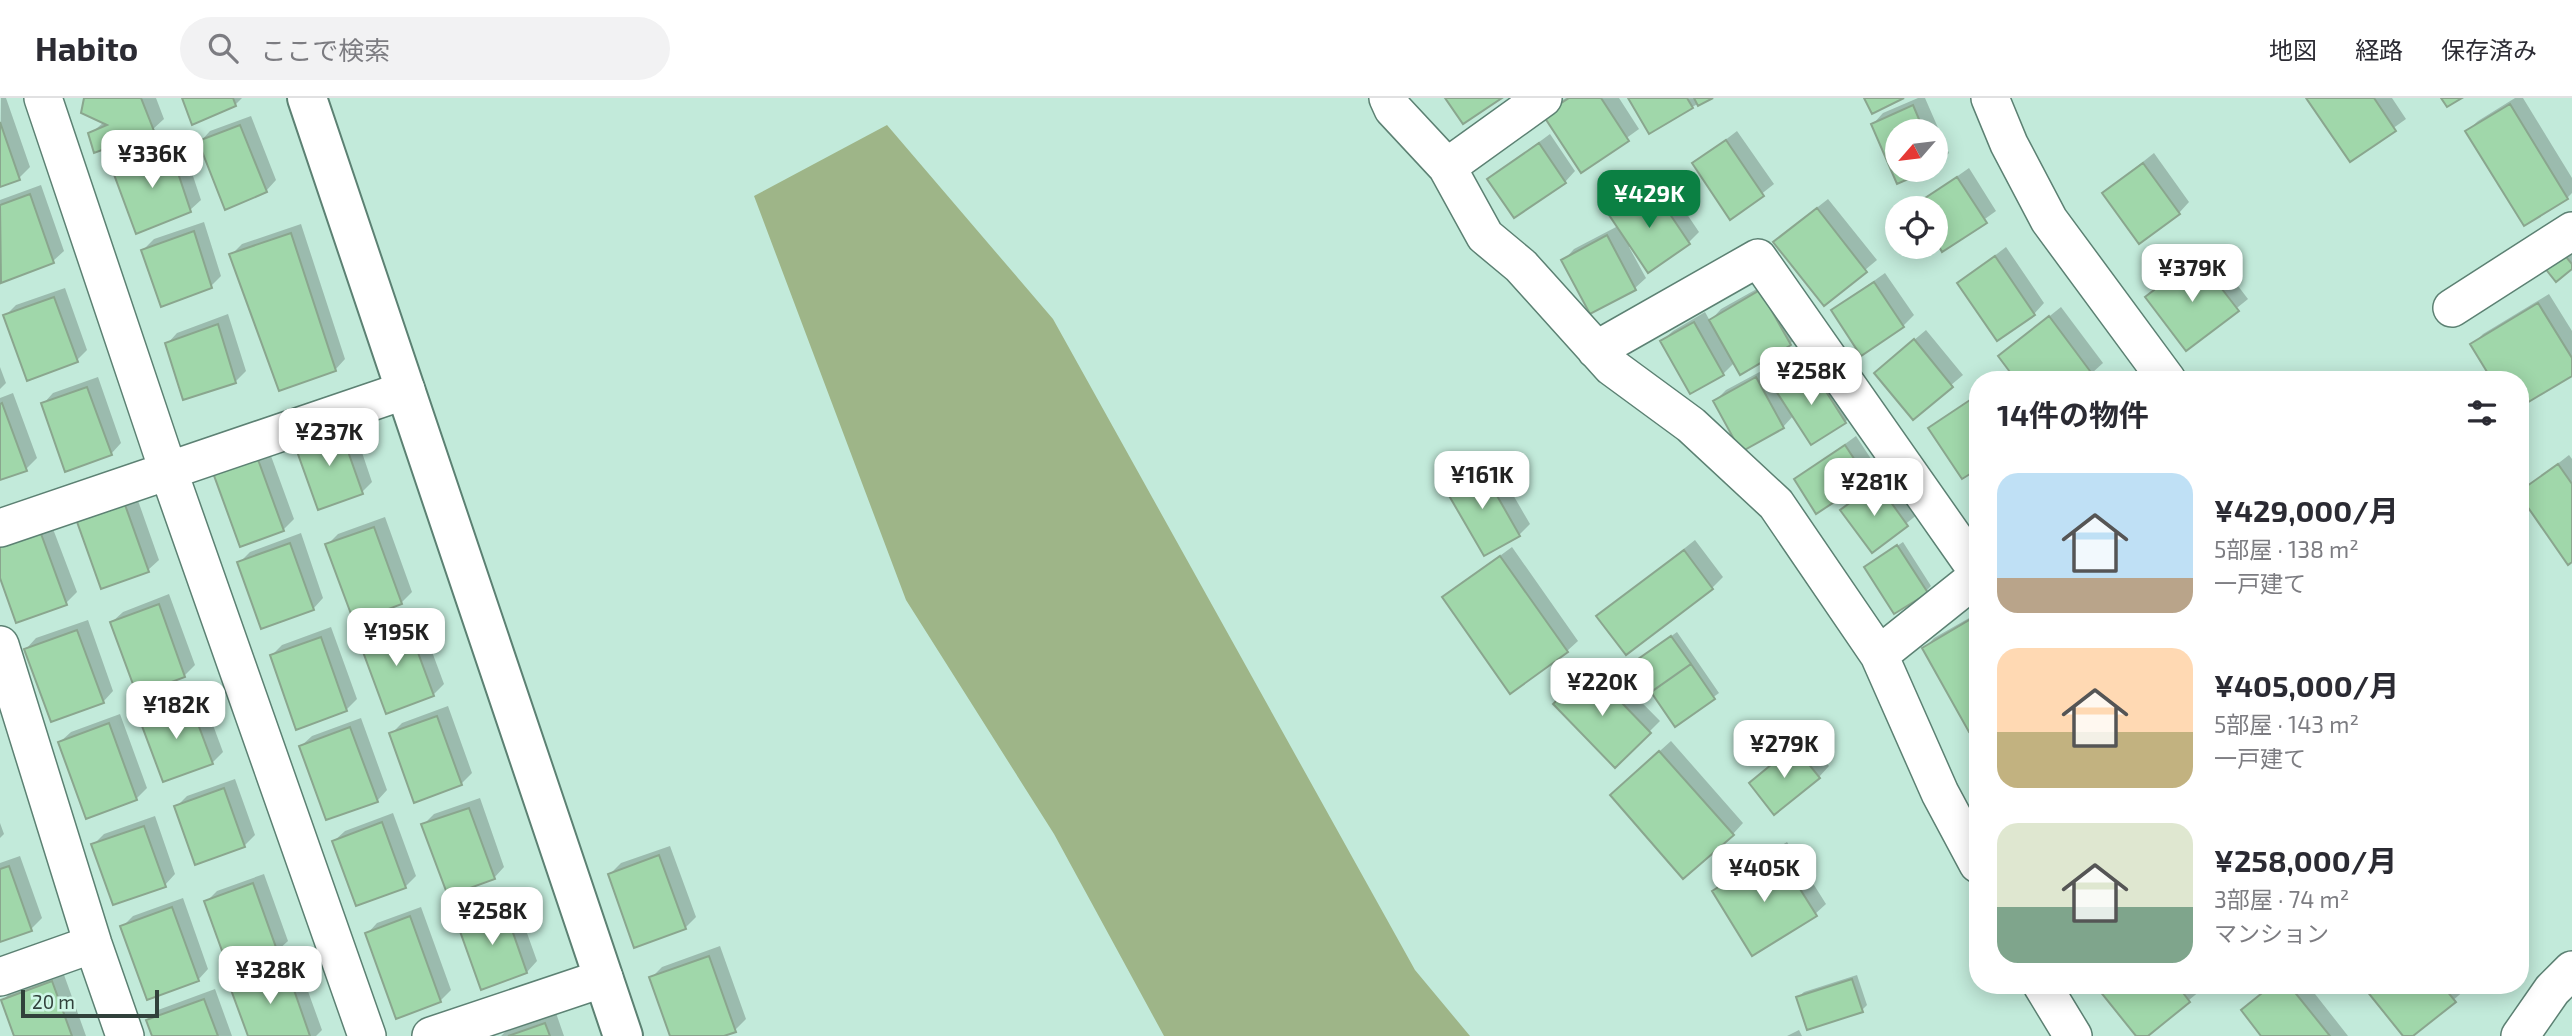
<!DOCTYPE html>
<html lang="ja">
<meta charset="utf-8">
<style>
:root{--surface:#fff;--page:#f2f2f3;--text:#2b2b33;--muted:#7c7c81;--line:#e1e1e2;--accent:#0b8043}
body{margin:0;font-family:"Exo 2","Noto Sans JP",sans-serif;background:var(--page);color:var(--text);height:100vh;display:flex;flex-direction:column;font-size:26px;white-space:nowrap}
*{box-sizing:border-box;margin:0}
p{font-size:23px;color:var(--muted)}
.icon{flex:none;width:38px;height:38px;fill:none;stroke:currentColor;stroke-width:2;stroke-linecap:round;stroke-linejoin:round}
.map{position:relative;flex:1;overflow:hidden}
.sheet{position:absolute;left:1969px;top:273px;width:560px;height:623px;display:flex;flex-direction:column;background:var(--surface);border-radius:28px;box-shadow:0 4px 18px #0003}
.sheet>*{flex:none}
.needle{width:46px;rotate:242deg}
.fabs{position:absolute;left:1885px;top:21px;display:grid;gap:14px}
.fabs a{display:grid;place-items:center;width:63px;height:63px;border-radius:50%;background:var(--surface);box-shadow:0 4px 18px #0003;font-size:35px}
.scale{position:absolute;left:21px;bottom:18px;width:138px;box-sizing:border-box;padding-left:7px;border:4px solid #31413b;border-top:0;font-size:19px;line-height:24px;white-space:nowrap;color:#31413b;-webkit-text-stroke:5px #cff7e7;paint-order:stroke}
.price{position:absolute;translate:-50% -60px;padding:0 16px;border-radius:14px;background:#fff;color:#222;font-size:23px;line-height:46px;filter:drop-shadow(0 2px 4px #0008)}
.price::after{content:'';position:absolute;left:50%;top:42px;width:21px;height:16px;margin-left:-10px;background:inherit;clip-path:polygon(0 0,100% 0,50% 100%)}
.price.on{background:var(--accent);color:#fff}
ul{padding:0;list-style:none}
li{display:flex;align-items:center;gap:21px;height:175px;padding:0 28px}
li span{display:grid;place-items:center;flex:none;width:196px;height:140px;border-radius:21px;color:#555}
li>.icon{margin-inline-start:auto}
span .icon{width:84px;height:84px;fill:#fffc;stroke-width:1}
li b{font-size:30px}
h2{display:flex;justify-content:space-between;align-items:center;height:84px;padding:0 28px;font-size:30px}
header{display:flex;align-items:center;gap:42px;box-sizing:border-box;height:98px;padding:0 35px;background:var(--surface);border-bottom:2px solid var(--line)}
header strong{font-size:33px}
nav{display:flex;gap:38px;margin-inline-start:auto;font-size:24px}
.search{width:490px;height:63px;background:var(--page);display:flex;align-items:center;gap:18px;box-sizing:border-box;padding:0 24px;border-radius:38px;color:var(--muted);font-size:26px}
.map>svg:first-child{display:block}
.green{fill:#9eb588}
.shadow{fill:#0003}
.building{fill:#a0d7aa;stroke:#8aa68e;stroke-width:2}
.lines{fill:none;stroke-linecap:round;stroke-linejoin:round}
.minor-casing{stroke:#5c8173;stroke-width:40}
.tertiary-casing{stroke:#5c8173;stroke-width:42}
.minor{stroke:#fff;stroke-width:37}
.tertiary{stroke:#fff;stroke-width:38}
</style>
<header>
<strong>Habito</strong>
<div class="search"><svg class="icon" aria-label="search" viewBox="0 0 24 24"><circle cx="10" cy="10" r="6"/><path d="M15 15l6 6"/></svg>ここで検索</div>
<nav><a>地図</a><a>経路</a><a>保存済み</a></nav>
</header>
<div class="map">
<svg width="2572" height="938" viewBox="0 0 2572 938">
<rect width="100%" height="100%" fill="#c2eada"/>
<path class="green" d="M 887,27 L 1053,221 L 1415,872 L 1470,938 L 1164,938 L 1054,736 L 906,502 L 754,98 Z"/>
<path class="shadow" d="M 1,0 L 6,0 L 30,69 L 19,80 L 0,87 Z
M 86,0 L 156,0 L 164,21 L 153,31 L 90,36 L 104,24 Z
M 184,0 L 242,0 L 235,7 Z
M 1566,0 L 1619,0 L 1639,31 L 1582,72 L 1556,6 Z
M 1630,0 L 1709,0 L 1692,9 Z
M 1918,0 L 1925,0 L 1949,55 L 1936,67 L 1936,33 L 1897,33 L 1897,72 L 1925,72 L 1898,83 L 1873,26 L 1883,15 Z
M 2309,0 L 2392,0 L 2406,21 L 2350,61 Z
M 2515,0 L 2523,0 L 2572,80 L 2572,95 L 2567,100 L 2467,33 L 2478,23 Z
M 251,18 L 276,82 L 266,93 L 200,44 L 210,33 Z
M 1737,33 L 1774,86 L 1731,120 L 1694,66 Z
M 1550,36 L 1575,73 L 1565,84 L 1489,81 Z
M 180,39 L 201,102 L 190,112 L 114,72 L 125,61 Z
M 2154,55 L 2189,104 L 2179,115 L 2104,95 Z
M 1969,70 L 1996,113 L 1943,151 L 1936,140 L 1936,110 L 1915,108 Z
M 1662,79 L 1699,134 L 1689,144 L 1629,149 L 1646,180 L 1635,190 L 1591,214 L 1564,162 L 1574,151 L 1618,128 L 1611,117 Z
M 41,87 L 64,153 L 53,163 L 2,182 L 0,102 Z
M 1828,101 L 1877,162 L 1824,206 L 1786,134 Z
M 204,124 L 221,178 L 211,188 L 143,152 L 154,141 Z
M 301,126 L 345,261 L 335,272 L 231,157 L 242,146 Z
M 2006,149 L 2044,205 L 2034,216 L 1959,185 Z
M 2209,150 L 2248,201 L 2186,251 L 2147,199 Z
M 2568,150 L 2572,155 L 2572,169 L 2547,169 Z
M 1885,175 L 1914,217 L 1903,228 L 1833,212 Z
M 1771,183 L 1800,235 L 1790,246 L 1735,264 L 1723,276 L 1662,243 L 1673,233 L 1705,214 L 1710,223 L 1721,211 Z
M 65,190 L 87,252 L 77,262 L 5,218 L 16,207 Z
M 2549,196 L 2572,233 L 2572,276 L 2520,307 L 2520,282 L 2472,247 L 2483,236 Z
M 2061,209 L 2103,265 L 2092,275 L 2084,282 L 2000,258 Z
M 228,216 L 246,273 L 235,284 L 167,246 L 177,235 Z
M 1926,232 L 1963,277 L 1913,319 L 1887,265 Z
M 1822,261 L 1856,313 L 1845,324 L 1794,317 L 1783,329 L 1715,303 L 1726,292 L 1767,270 L 1779,292 Z
M 0,269 L 6,285 L 0,291 Z
M 98,279 L 121,345 L 111,356 L 43,306 L 53,295 Z
M 13,295 L 37,360 L 26,371 L 0,380 L 0,300 Z
M 1978,296 L 1978,369 L 1930,330 Z
M 350,319 L 372,384 L 362,394 L 296,345 Z
M 1856,338 L 1877,370 L 1867,381 L 1796,382 Z
M 267,347 L 294,421 L 283,432 L 214,373 Z
M 2569,357 L 2572,361 L 2572,462 L 2520,395 Z
M 1491,359 L 1530,426 L 1519,437 L 1446,389 L 1457,379 Z
M 1888,376 L 1918,416 L 1873,452 L 1843,412 Z
M 135,394 L 159,462 L 148,472 L 78,422 Z
M 385,419 L 412,494 L 401,505 L 327,447 L 338,436 Z
M 50,423 L 77,494 L 66,505 L 0,475 Z
M 301,435 L 323,500 L 313,511 L 239,465 L 250,454 Z
M 1695,442 L 1723,479 L 1712,490 L 1599,518 Z
M 1903,444 L 1931,488 L 1926,493 L 1866,469 Z
M 1512,449 L 1578,543 L 1567,553 L 1444,499 Z
M 169,496 L 195,567 L 184,578 L 112,524 L 123,514 Z
M 1978,515 L 1978,627 L 1924,551 L 1934,540 Z
M 418,516 L 444,586 L 433,597 L 361,543 L 372,533 Z
M 88,522 L 113,593 L 103,604 L 26,551 L 36,540 Z
M 331,529 L 357,601 L 346,612 L 272,557 L 282,547 Z
M 1677,534 L 1719,595 L 1675,627 L 1633,566 Z
M 1600,562 L 1660,623 L 1615,668 L 1556,606 Z
M 200,592 L 223,654 L 212,665 L 141,620 L 152,610 Z
M 448,608 L 472,675 L 461,686 L 391,636 L 402,625 Z
M 120,616 L 147,690 L 136,701 L 60,644 L 71,634 Z
M 361,620 L 387,692 L 377,703 L 301,648 L 312,638 Z
M 1805,639 L 1829,668 L 1819,679 L 1762,675 Z
M 1671,643 L 1743,725 L 1733,736 L 1622,687 Z
M 235,681 L 255,737 L 244,748 L 176,709 L 187,698 Z
M 480,700 L 504,769 L 494,780 L 423,727 L 434,716 Z
M 393,715 L 416,778 L 405,789 L 334,743 L 345,733 Z
M 155,718 L 175,776 L 165,787 L 93,747 L 104,736 Z
M 0,725 L 4,736 L 0,740 Z
M 1787,744 L 1826,806 L 1815,816 L 1714,793 L 1724,783 Z
M 670,748 L 696,819 L 685,830 L 610,776 L 621,765 Z
M 20,758 L 42,820 L 31,831 L 0,843 L 0,765 Z
M 264,776 L 288,843 L 277,853 L 206,804 L 217,793 Z
M 513,796 L 537,863 L 527,874 L 458,823 L 469,812 Z
M 183,800 L 208,871 L 198,882 L 122,829 L 133,818 Z
M 421,809 L 451,892 L 440,903 L 367,836 L 377,825 Z
M 720,848 L 746,921 L 735,932 L 719,938 L 672,938 L 651,880 L 662,869 Z
M 296,860 L 322,932 L 316,938 L 250,938 L 232,889 L 243,879 Z
M 63,874 L 86,938 L 16,938 L 3,902 L 13,892 Z
M 1857,877 L 1867,907 L 1862,912 L 1798,899 L 1804,894 Z
M 2097,887 L 2195,887 L 2200,893 L 2145,938 L 2138,938 Z
M 2272,887 L 2308,887 L 2348,938 L 2264,938 L 2243,912 Z
M 2364,887 L 2461,887 L 2465,892 L 2411,938 L 2405,938 Z
M 215,891 L 232,938 L 153,938 L 148,923 L 158,912 Z
M 556,915 L 564,938 L 501,938 L 506,933 Z
M 1799,932 L 1802,938 L 1787,938 Z"/>
<path class="building" d="M 84,0 L 141,0 L 154,33 L 94,55 L 88,35 L 107,27 L 81,15 Z
M 182,0 L 233,0 L 236,8 L 192,27 Z
M 1445,0 L 1502,0 L 1463,26 Z
M 1569,0 L 1601,0 L 1629,43 L 1581,75 L 1543,17 Z
M 1628,0 L 1687,0 L 1693,10 L 1649,36 Z
M 1694,0 L 1713,0 L 1698,8 Z
M 1864,0 L 1904,0 L 1872,16 Z
M 2306,0 L 2374,0 L 2396,33 L 2350,64 Z
M 2441,0 L 2462,0 L 2447,9 Z
M 2510,6 L 2568,101 L 2524,128 L 2465,33 Z
M 1913,7 L 1924,33 L 1897,33 L 1897,72 L 1929,72 L 1897,86 L 1871,26 Z
M 0,24 L 20,82 L 0,89 Z
M 240,27 L 267,94 L 225,112 L 198,43 Z
M 1726,42 L 1764,98 L 1730,122 L 1692,65 Z
M 1539,45 L 1566,85 L 1514,120 L 1487,81 Z
M 169,48 L 191,114 L 136,136 L 112,71 Z
M 2143,65 L 2180,116 L 2139,146 L 2102,95 Z
M 1957,79 L 1987,125 L 1942,154 L 1936,143 L 1936,110 L 1913,108 Z
M 1651,88 L 1690,146 L 1648,175 L 1609,117 Z
M 30,96 L 54,165 L 1,185 L 0,107 Z
M 1817,110 L 1867,174 L 1824,208 L 1773,144 Z
M 194,133 L 212,190 L 161,209 L 141,152 Z
M 291,135 L 336,273 L 279,293 L 229,156 Z
M 1607,137 L 1636,192 L 1590,216 L 1561,162 Z
M 2562,154 L 2572,166 L 2572,171 L 2556,184 L 2544,169 Z
M 1995,158 L 2035,217 L 1997,243 L 1957,185 Z
M 2197,159 L 2239,213 L 2186,253 L 2145,199 Z
M 1874,184 L 1904,229 L 1861,258 L 1831,212 Z
M 1760,192 L 1791,247 L 1740,277 L 1709,222 Z
M 54,199 L 78,264 L 27,283 L 3,217 Z
M 2538,205 L 2572,260 L 2572,278 L 2520,309 L 2520,282 L 2492,282 L 2470,246 Z
M 2049,218 L 2093,277 L 2087,282 L 2016,282 L 1998,258 Z
M 1694,224 L 1724,277 L 1690,296 L 1660,243 Z
M 218,226 L 236,285 L 183,302 L 165,245 Z
M 1914,241 L 1953,289 L 1913,322 L 1874,275 Z
M 1811,270 L 1846,325 L 1811,347 L 1776,293 Z
M 1756,279 L 1784,330 L 1741,354 L 1713,303 Z
M 87,289 L 112,357 L 65,374 L 41,305 Z
M 1973,300 L 1978,307 L 1978,371 L 1962,381 L 1928,330 Z
M 2,305 L 27,373 L 0,382 L 0,306 Z
M 339,328 L 363,396 L 318,412 L 294,345 Z
M 1845,347 L 1868,382 L 1816,416 L 1794,381 Z
M 256,356 L 284,433 L 240,449 L 212,372 Z
M 2558,366 L 2572,386 L 2572,464 L 2568,467 L 2520,398 L 2520,393 Z
M 1480,368 L 1520,438 L 1484,458 L 1444,389 Z
M 1877,385 L 1908,428 L 1872,455 L 1840,412 Z
M 124,404 L 149,474 L 101,491 L 76,421 Z
M 374,429 L 402,506 L 354,524 L 325,446 Z
M 40,433 L 67,507 L 16,525 L 0,480 L 0,447 Z
M 290,445 L 314,512 L 261,531 L 237,464 Z
M 1897,447 L 1928,495 L 1894,516 L 1864,469 Z
M 1684,452 L 1713,491 L 1626,557 L 1596,518 Z
M 1500,458 L 1568,554 L 1510,596 L 1442,499 Z
M 159,506 L 185,579 L 137,597 L 110,524 Z
M 1976,518 L 1978,629 L 1969,634 L 1922,550 Z
M 407,525 L 434,598 L 386,616 L 359,543 Z
M 77,532 L 104,605 L 51,624 L 24,551 Z
M 1671,538 L 1691,566 L 1651,594 L 1631,566 Z
M 321,539 L 347,613 L 296,632 L 270,557 Z
M 1691,566 L 1715,601 L 1675,629 L 1651,594 Z
M 1589,571 L 1651,635 L 1615,670 L 1553,606 Z
M 189,602 L 213,666 L 163,684 L 139,620 Z
M 437,618 L 462,687 L 414,705 L 389,635 Z
M 109,625 L 137,702 L 86,721 L 58,644 Z
M 350,629 L 378,704 L 326,722 L 299,648 Z
M 1794,648 L 1820,680 L 1774,717 L 1749,685 Z
M 1659,653 L 1734,737 L 1683,781 L 1610,697 Z
M 224,690 L 245,749 L 195,767 L 174,708 Z
M 469,710 L 495,781 L 448,798 L 421,726 Z
M 382,724 L 406,790 L 356,808 L 332,743 Z
M 144,728 L 166,789 L 113,807 L 91,746 Z
M 1776,753 L 1817,818 L 1752,858 L 1712,793 Z
M 659,757 L 686,831 L 634,850 L 608,776 Z
M 9,768 L 32,833 L 0,844 L 0,771 Z
M 253,785 L 278,855 L 229,872 L 204,803 Z
M 503,806 L 527,875 L 481,892 L 456,822 Z
M 172,809 L 199,883 L 147,902 L 120,828 Z
M 410,818 L 441,904 L 396,921 L 365,835 Z
M 709,858 L 736,934 L 724,938 L 670,938 L 649,879 Z
M 286,869 L 310,938 L 248,938 L 230,889 Z
M 1852,881 L 1863,914 L 1807,932 L 1796,899 Z
M 52,883 L 72,938 L 14,938 L 1,902 Z
M 2095,887 L 2177,887 L 2190,904 L 2148,938 L 2136,938 Z
M 2272,887 L 2289,887 L 2330,938 L 2261,938 L 2241,912 Z
M 2362,887 L 2442,887 L 2456,904 L 2413,938 L 2403,938 Z
M 204,901 L 218,938 L 152,938 L 146,922 Z
M 545,925 L 550,938 L 508,938 Z"/>
<g class="lines">
<g class="minor-casing">
<path id="minor" d="M 43,0 L 168,372 L 367,938
M 1388,0 L 1393,11 L 1447,69 L 1485,138 L 1521,168 L 1612,269 L 1691,327 L 1776,406 L 1879,557 L 1940,695 L 1978,766
M 1990,0 L 2009,46 L 2049,122 L 2167,282
M 1447,69 L 1543,0
M 2452,210 L 2572,133
M 1596,252 L 1758,160 L 1978,474
M 0,430 L 406,292
M 0,547 L 93,846 L 125,938
M 1879,557 L 1978,478
M 0,879 L 93,846
M 2042,887 L 2073,938
M 431,938 L 604,880
M 2520,938 L 2552,892 L 2572,872"/>
</g>
<g class="tertiary-casing">
<path id="tertiary" d="M 307,0 L 623,938"/>
</g>
<use href="#minor" class="minor"/>
<use href="#tertiary" class="tertiary"/>
</g>
</svg>
<div class="fabs">
<a><svg class="needle" viewBox="-14 -14 28 28"><path d="M0-13l5 13h-10z" fill="#e53935"/><path d="M0 13l5-13h-10z" fill="#7c7c81"/></svg></a>
<a><svg class="icon" aria-label="locate" viewBox="0 0 24 24"><circle cx="12" cy="12" r="6"/><path d="M12 2v4M12 18v4M2 12h4M18 12h4"/></svg></a>
</div>
<div class="scale">20 m</div>
<b class="price" style="left:152px;top:92px">¥336K</b>
<b class="price on" style="left:1649px;top:132px">¥429K</b>
<b class="price" style="left:2192px;top:206px">¥379K</b>
<b class="price" style="left:1811px;top:309px">¥258K</b>
<b class="price" style="left:329px;top:370px">¥237K</b>
<b class="price" style="left:1482px;top:413px">¥161K</b>
<b class="price" style="left:1874px;top:420px">¥281K</b>
<b class="price" style="left:396px;top:570px">¥195K</b>
<b class="price" style="left:1602px;top:620px">¥220K</b>
<b class="price" style="left:176px;top:643px">¥182K</b>
<b class="price" style="left:1784px;top:682px">¥279K</b>
<b class="price" style="left:1764px;top:806px">¥405K</b>
<b class="price" style="left:492px;top:849px">¥258K</b>
<b class="price" style="left:270px;top:908px">¥328K</b>
<section class="sheet">
<h2>14件の物件<svg class="icon" aria-label="filters" viewBox="0 0 24 24"><path d="M4 7h16M4 17h16"/><circle cx="9" cy="7" r="2"/><circle cx="15" cy="17" r="2"/></svg></h2>
<ul>
<li><span style="background:linear-gradient(#bfe0f5 75%,#b9a48a 0)"><svg class="icon" aria-label="home" viewBox="0 0 24 24"><path d="M3 11l9-7 9 7M6 9v11h12V9"/></svg></span><div><b>¥429,000/月</b><p>5部屋 · 138 m²</p><p>一戸建て</p></div></li>
<li><span style="background:linear-gradient(#ffd9b3 60%,#c2b280 0)"><svg class="icon" aria-label="home" viewBox="0 0 24 24"><path d="M3 11l9-7 9 7M6 9v11h12V9"/></svg></span><div><b>¥405,000/月</b><p>5部屋 · 143 m²</p><p>一戸建て</p></div></li>
<li><span style="background:linear-gradient(#dfe7d0 60%,#7fa58c 0)"><svg class="icon" aria-label="home" viewBox="0 0 24 24"><path d="M3 11l9-7 9 7M6 9v11h12V9"/></svg></span><div><b>¥258,000/月</b><p>3部屋 · 74 m²</p><p>マンション</p></div></li>
</ul>
</section>
</div>
